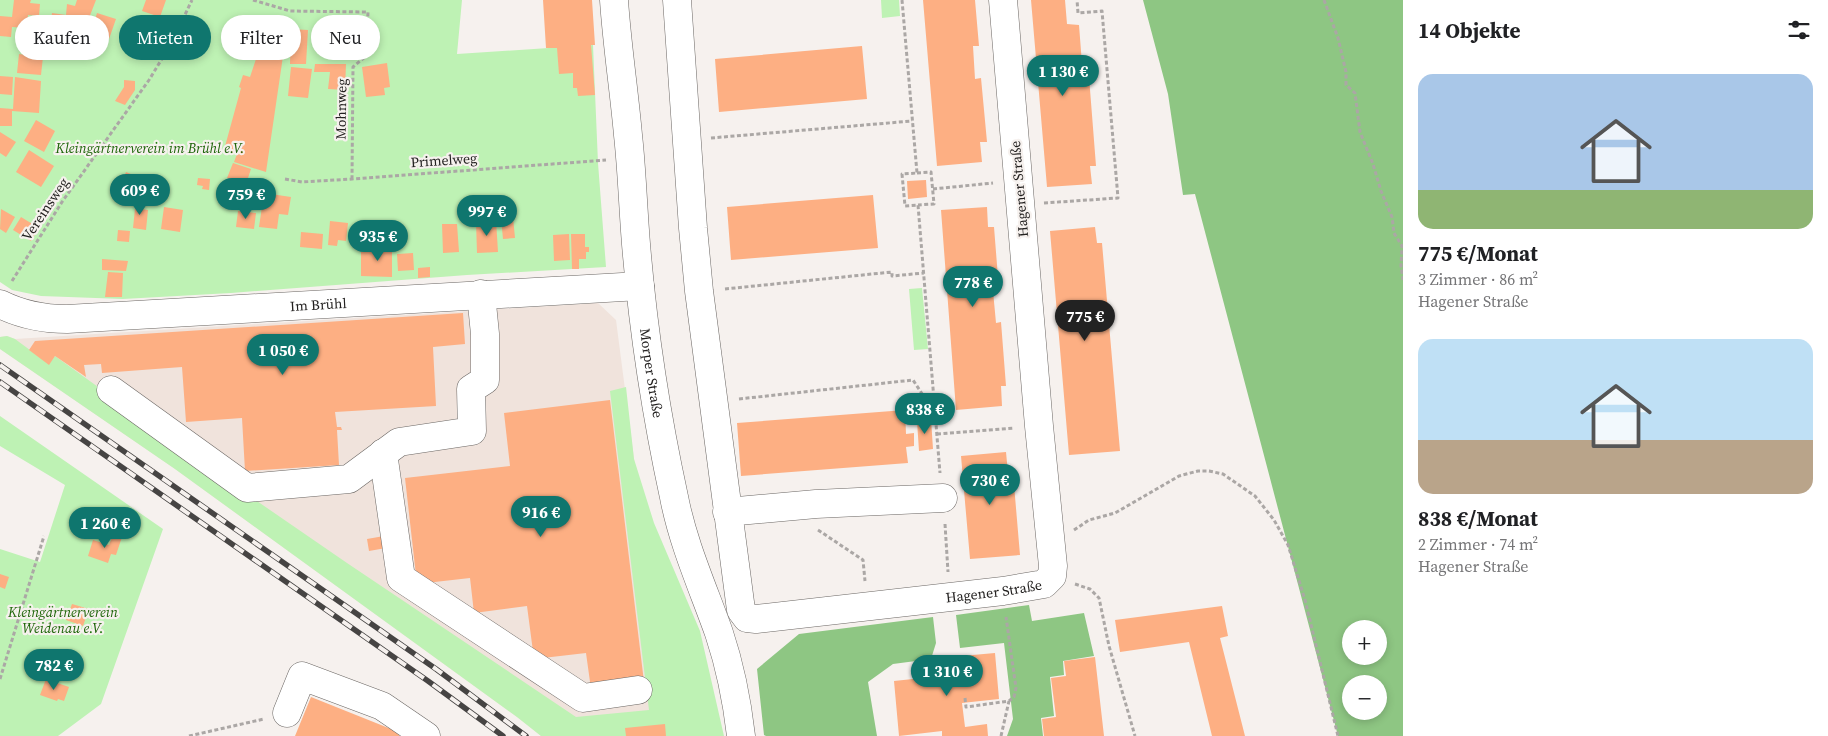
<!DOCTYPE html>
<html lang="de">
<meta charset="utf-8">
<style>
:root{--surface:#fff;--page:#f2f2f2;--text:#202124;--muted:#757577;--accent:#0f766e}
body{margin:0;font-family:"Source Serif 4",serif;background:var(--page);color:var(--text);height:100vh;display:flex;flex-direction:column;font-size:19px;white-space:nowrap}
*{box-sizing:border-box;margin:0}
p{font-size:16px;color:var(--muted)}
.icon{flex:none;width:28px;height:28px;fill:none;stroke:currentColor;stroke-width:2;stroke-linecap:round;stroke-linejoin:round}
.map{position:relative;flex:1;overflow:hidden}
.sheet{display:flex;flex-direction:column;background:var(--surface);width:425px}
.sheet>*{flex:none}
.hud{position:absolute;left:15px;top:15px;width:475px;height:45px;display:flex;gap:10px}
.buttons{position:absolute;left:1342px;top:620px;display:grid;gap:10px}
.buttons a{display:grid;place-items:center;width:45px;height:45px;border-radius:50%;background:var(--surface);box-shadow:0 2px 8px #0003;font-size:25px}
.price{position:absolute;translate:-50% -42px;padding:0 11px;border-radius:18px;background:var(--accent);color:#fff;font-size:16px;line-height:32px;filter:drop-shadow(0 1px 2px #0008)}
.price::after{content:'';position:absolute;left:50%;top:30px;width:15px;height:11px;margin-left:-8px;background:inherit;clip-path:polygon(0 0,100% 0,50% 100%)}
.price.active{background:#222;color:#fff}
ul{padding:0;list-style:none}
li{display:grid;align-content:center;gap:10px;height:265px;padding:0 15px}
li span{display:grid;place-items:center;height:155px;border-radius:15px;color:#555}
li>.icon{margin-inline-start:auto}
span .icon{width:90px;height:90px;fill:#fffc;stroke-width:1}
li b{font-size:21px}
h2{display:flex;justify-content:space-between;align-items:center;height:60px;padding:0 15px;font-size:21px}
.tag{padding:0 18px;border-radius:22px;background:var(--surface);box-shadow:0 2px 8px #0003;font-size:18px;line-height:45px}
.tag.active{background:var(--accent);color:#fff}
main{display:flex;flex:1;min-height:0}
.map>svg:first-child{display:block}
.built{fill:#f0e3dc}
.green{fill:#bef2b4}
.forest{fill:#8ec683;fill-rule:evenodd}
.building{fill:#fdaf83}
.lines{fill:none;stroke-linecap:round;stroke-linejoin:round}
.minor-casing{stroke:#6b6764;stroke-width:29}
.major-casing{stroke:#6b6764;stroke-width:29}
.path{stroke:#aba7a5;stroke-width:3;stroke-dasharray:4 2.5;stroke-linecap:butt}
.minor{stroke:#fff;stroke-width:28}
.major{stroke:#fff;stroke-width:28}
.rail-casing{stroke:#464443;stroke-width:5.5}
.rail{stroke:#f6f1ee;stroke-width:4;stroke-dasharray:11;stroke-linecap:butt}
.labels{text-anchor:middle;stroke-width:4.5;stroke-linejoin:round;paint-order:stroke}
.street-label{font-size:14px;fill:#232120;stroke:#f6f1ee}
.park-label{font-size:14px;font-style:italic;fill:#1d6508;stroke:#f6f1ee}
</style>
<main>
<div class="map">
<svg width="1403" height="736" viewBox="0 0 1403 736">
<rect width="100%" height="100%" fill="#f6f1ee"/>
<path class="built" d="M 598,303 L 616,320 L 670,736 L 541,736 L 517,717 L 175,469 L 0,349 L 0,337 L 7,336 L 15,339 Z"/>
<path class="green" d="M 0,0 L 462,0 L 457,54 L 593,45 L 598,163 L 606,267 L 467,275 L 231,293 L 123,299 L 41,296 L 12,290 L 0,282 Z
M 881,0 L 899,0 L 900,16 L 882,18 Z
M 922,288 L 928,349 L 914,350 L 909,289 Z
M 7,336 L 15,339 L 49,364 L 55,356 L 254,499 L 347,563 L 576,717 L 649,710 L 610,391 L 626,387 L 634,459 L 654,523 L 700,631 L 724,736 L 541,736 L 517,717 L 175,469 L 0,349 L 0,337 Z
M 0,416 L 163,529 L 101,704 L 58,736 L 0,736 L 0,549 L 40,562 L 65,485 L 0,446 Z"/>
<path class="forest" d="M 1143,0 L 1403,0 L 1403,736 L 1338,736 L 1195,194 L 1183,195 L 1168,94 ZM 1351,629 L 1379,629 L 1379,656 L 1351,656 ZM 1351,684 L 1379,684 L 1379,711 L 1351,711 Z
M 1029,605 L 1032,621 L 1084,613 L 1094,656 L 1063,661 L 1064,675 L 1050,677 L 1054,716 L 1041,718 L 1043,736 L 1007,736 L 1013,719 L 1004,643 L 960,648 L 956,615 Z
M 933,617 L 936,643 L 931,659 L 893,664 L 868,682 L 877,736 L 766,736 L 764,735 L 757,669 L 799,634 Z"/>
<path class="building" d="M 14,0 L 31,0 L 30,3 L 40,4 L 39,16 L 28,15 L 27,28 L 12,27 L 11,37 L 0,36 L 0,16 L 12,17 Z
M 77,0 L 96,0 L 82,36 L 102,39 L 99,54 L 75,52 L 75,44 L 48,40 L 52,13 L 66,15 L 67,4 L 75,6 Z
M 146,0 L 166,0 L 160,17 L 142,11 Z
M 543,0 L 592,0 L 595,45 L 591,45 L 595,95 L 578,96 L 577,88 L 573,88 L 573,73 L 559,74 L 557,48 L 546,48 Z
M 923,0 L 975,0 L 979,46 L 973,46 L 975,79 L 981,78 L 987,142 L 980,142 L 982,162 L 937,166 Z
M 1031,0 L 1065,0 L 1067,24 L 1079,25 L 1082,64 L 1088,64 L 1096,166 L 1090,166 L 1092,184 L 1047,187 Z
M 97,13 L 116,19 L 109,39 L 91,32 Z
M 258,22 L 287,29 L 266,172 L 234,162 L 237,154 L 224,150 L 241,88 L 239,87 L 243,75 L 250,77 L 260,47 L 253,44 Z
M 291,29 L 308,30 L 306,64 L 290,64 Z
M 862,46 L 867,99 L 719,112 L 715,59 Z
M 19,54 L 43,57 L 41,75 L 17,73 Z
M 387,63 L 390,87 L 384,88 L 385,95 L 366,97 L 362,67 Z
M 315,64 L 346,64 L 345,90 L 328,89 L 330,72 L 314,72 Z
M 291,67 L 312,69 L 308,98 L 288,96 Z
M 0,76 L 13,77 L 12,95 L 0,94 Z
M 15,77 L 41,81 L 39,113 L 12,111 L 12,126 L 0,126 L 0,108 L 13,109 Z
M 124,80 L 135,81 L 135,90 L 125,105 L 115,101 L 124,87 Z
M 36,120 L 55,131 L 44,152 L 24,141 Z
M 0,132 L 16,142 L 6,157 L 0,153 Z
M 29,150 L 54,166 L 41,187 L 16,172 Z
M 233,163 L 251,169 L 246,184 L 227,178 Z
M 126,172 L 138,177 L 128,201 L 116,197 Z
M 198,178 L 210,179 L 209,190 L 202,189 L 203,186 L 197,185 Z
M 926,180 L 927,197 L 908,199 L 907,181 Z
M 264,193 L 291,197 L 288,215 L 279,214 L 277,229 L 259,227 Z
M 873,195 L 878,248 L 731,260 L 727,207 Z
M 136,199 L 145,200 L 145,206 L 141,205 L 141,209 L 148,210 L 146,230 L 133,228 Z
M 164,207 L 183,210 L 180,232 L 161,229 Z
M 987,207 L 988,227 L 994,227 L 999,290 L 993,291 L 996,323 L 1001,322 L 1006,386 L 1001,386 L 1002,406 L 956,410 L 941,210 Z
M 1,209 L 15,217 L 6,233 L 0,229 Z
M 238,211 L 256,213 L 254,229 L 236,227 Z
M 21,217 L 39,228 L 31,241 L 13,230 Z
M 513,217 L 515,238 L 503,239 L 501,218 Z
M 496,220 L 498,252 L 477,253 L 476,222 Z
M 330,221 L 348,223 L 346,241 L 338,240 L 337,246 L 328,245 Z
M 442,224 L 457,224 L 459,252 L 443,253 Z
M 1095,227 L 1097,243 L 1102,243 L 1120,451 L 1069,455 L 1050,231 Z
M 118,230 L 130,231 L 129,242 L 117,241 Z
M 301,232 L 323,234 L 322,249 L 300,247 Z
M 569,234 L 570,260 L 554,261 L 553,235 Z
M 571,234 L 585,234 L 585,247 L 589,247 L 589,252 L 586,252 L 586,259 L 579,259 L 579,269 L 572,269 Z
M 380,241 L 392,241 L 392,277 L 361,276 L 361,252 L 380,252 Z
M 413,253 L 414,270 L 398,271 L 397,254 Z
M 102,259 L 128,261 L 126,271 L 102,270 Z
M 430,267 L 430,277 L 418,278 L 418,268 Z
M 108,272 L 123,273 L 122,297 L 105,297 Z
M 463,313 L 465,344 L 433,347 L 436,406 L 335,412 L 337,427 L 341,427 L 342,430 L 337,430 L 339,465 L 245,471 L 242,418 L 186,422 L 182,367 L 102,373 L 101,364 L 84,365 L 86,377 L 55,356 L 49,365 L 29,350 L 35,341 Z
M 610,400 L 644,682 L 591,689 L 586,653 L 534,659 L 527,606 L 474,613 L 470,578 L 417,584 L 405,478 L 510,466 L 504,413 Z
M 905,410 L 906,434 L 914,433 L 914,446 L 906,447 L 908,463 L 741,476 L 737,423 Z
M 931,419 L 933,449 L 919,451 L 917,421 Z
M 1006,452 L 1008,473 L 1013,473 L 1020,555 L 970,559 L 961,456 Z
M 113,535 L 122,537 L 116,555 L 111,554 L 108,563 L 88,556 L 93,540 L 109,545 Z
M 384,536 L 386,548 L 369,551 L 367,539 Z
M 0,574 L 9,577 L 5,589 L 0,587 Z
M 72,604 L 89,609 L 83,626 L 66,620 Z
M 1222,606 L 1228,636 L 1220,638 L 1245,736 L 1212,736 L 1189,642 L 1120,652 L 1115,620 Z
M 995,653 L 999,699 L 962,703 L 965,727 L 987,724 L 988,736 L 942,736 L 942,731 L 899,736 L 894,681 L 941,676 L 939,658 Z
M 1095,657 L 1104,736 L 1044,736 L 1042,719 L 1056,717 L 1051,678 L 1066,676 L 1064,661 Z
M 46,679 L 69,687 L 64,701 L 58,699 L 57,701 L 40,695 Z
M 311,697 L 401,733 L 399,736 L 295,736 Z
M 665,724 L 666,736 L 626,736 L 625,728 Z"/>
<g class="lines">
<g class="minor-casing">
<g id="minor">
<path id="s1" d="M 677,0 L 693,228 L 699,291 L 741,610 L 747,618 L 756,619 L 1003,591 L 1044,584 L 1052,576 L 1053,566 L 1039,426 L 1003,0"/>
<path id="s2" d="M 0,304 C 22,315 42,319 67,319 L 640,286"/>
<path d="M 111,390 L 247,488 L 349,479 L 399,442 L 472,431 L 471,389 L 485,380 L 485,334 L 481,294"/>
<path d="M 383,453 L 401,578 L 583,698 L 638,690"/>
<path d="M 727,512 L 816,504 L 943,498"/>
<path d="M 287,713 L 302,676 L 382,706 L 426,736"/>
</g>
</g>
<g class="major-casing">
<g id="major">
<path id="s3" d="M 614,0 C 617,45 624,90 628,135 C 632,171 633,208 636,244 C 643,329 656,414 674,497 C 683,544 703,588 719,633 C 730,666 737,701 741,736"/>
</g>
</g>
<path class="path" d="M 253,0 L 290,11 L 368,12 L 366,56 L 353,67 L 352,179
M 902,0 L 917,173 L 902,174 L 905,206 L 918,205 L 940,473
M 1324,0 L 1338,38 L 1346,72 L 1346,85 L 1355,93 L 1360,132 L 1373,164 L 1381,191 L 1392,217 L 1394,233 L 1402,246 L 1401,266 L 1403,280
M 711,138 L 912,121
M 917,173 L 931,172 L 934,204 L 918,205
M 285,179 L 302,182 L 352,179 L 606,160
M 933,189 L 993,183
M 1044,203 L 1118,198 L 1102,11 L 1078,13 L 1077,0
M 12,281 L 62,202 L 149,80 L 171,44 L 192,0
M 725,289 L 892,272 L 892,276 L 924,273
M 739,399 L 913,380 L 934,412
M 937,434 L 1014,428
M 945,524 L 948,572
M 818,530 L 863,560 L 865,581
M 1074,530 L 1089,520 L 1115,513 L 1179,476 L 1198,471 L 1209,471 L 1223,474 L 1255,496 L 1274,520 L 1288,545 L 1305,600 L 1338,736
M 1075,584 L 1090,589 L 1099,598 L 1109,646 L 1135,736
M 0,679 L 44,536
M 965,698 L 966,707 L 1009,701 L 1014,697 L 1016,688 L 1006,617
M 189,736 L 264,719
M 1001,736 L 1009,701"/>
<use href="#minor" class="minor"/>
<use href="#major" class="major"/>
<g class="rail-casing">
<path id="rail" d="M 0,365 L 436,669 L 526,736
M 0,382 L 428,681 L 503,736"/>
</g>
<use href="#rail" class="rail"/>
</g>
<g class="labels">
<g class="street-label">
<text transform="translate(341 109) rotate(-89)" y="5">Mohnweg</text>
<text transform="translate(444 160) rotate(-4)" y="5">Primelweg</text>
<text transform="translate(1019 189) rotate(-95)" y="5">Hagener Straße</text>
<text transform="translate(45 209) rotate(-56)" y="5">Vereinsweg</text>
<text dy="5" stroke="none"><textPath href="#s2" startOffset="321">Im Brühl</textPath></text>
<text dy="5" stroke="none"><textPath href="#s3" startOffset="375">Morper Straße</textPath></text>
<text dy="5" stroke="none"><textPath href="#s1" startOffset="872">Hagener Straße</textPath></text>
</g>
<g class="park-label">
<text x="150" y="153">Kleingärtnerverein im Brühl e.V.</text>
<text x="63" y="617">Kleingärtnerverein<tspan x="63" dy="16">Weidenau e.V.</tspan></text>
</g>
</g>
</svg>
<div class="buttons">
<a>+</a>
<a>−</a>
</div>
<b class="price" style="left:1063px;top:97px">1 130 €</b>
<b class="price" style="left:140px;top:216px">609 €</b>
<b class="price" style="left:246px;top:220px">759 €</b>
<b class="price" style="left:487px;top:237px">997 €</b>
<b class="price" style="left:378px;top:262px">935 €</b>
<b class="price" style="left:973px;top:308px">778 €</b>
<b class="price active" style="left:1085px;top:342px">775 €</b>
<b class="price" style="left:283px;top:376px">1 050 €</b>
<b class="price" style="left:925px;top:435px">838 €</b>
<b class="price" style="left:990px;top:506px">730 €</b>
<b class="price" style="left:541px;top:538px">916 €</b>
<b class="price" style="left:105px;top:549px">1 260 €</b>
<b class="price" style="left:54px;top:691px">782 €</b>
<b class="price" style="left:947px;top:697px">1 310 €</b>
<div class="hud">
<a class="tag">Kaufen</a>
<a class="tag active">Mieten</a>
<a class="tag">Filter</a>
<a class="tag">Neu</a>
</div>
</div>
<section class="sheet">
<h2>14 Objekte<svg class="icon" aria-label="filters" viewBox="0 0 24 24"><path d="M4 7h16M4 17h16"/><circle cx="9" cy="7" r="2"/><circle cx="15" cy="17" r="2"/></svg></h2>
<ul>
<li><span style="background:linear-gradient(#a9c7e8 75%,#8fb573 0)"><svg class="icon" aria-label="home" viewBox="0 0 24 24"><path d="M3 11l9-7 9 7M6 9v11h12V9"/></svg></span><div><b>775 €/Monat</b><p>3 Zimmer · 86 m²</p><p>Hagener Straße</p></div></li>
<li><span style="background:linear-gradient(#bfe0f5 65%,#b9a48a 0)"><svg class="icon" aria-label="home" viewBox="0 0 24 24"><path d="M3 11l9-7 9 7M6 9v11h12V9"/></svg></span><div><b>838 €/Monat</b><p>2 Zimmer · 74 m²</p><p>Hagener Straße</p></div></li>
</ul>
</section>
</main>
